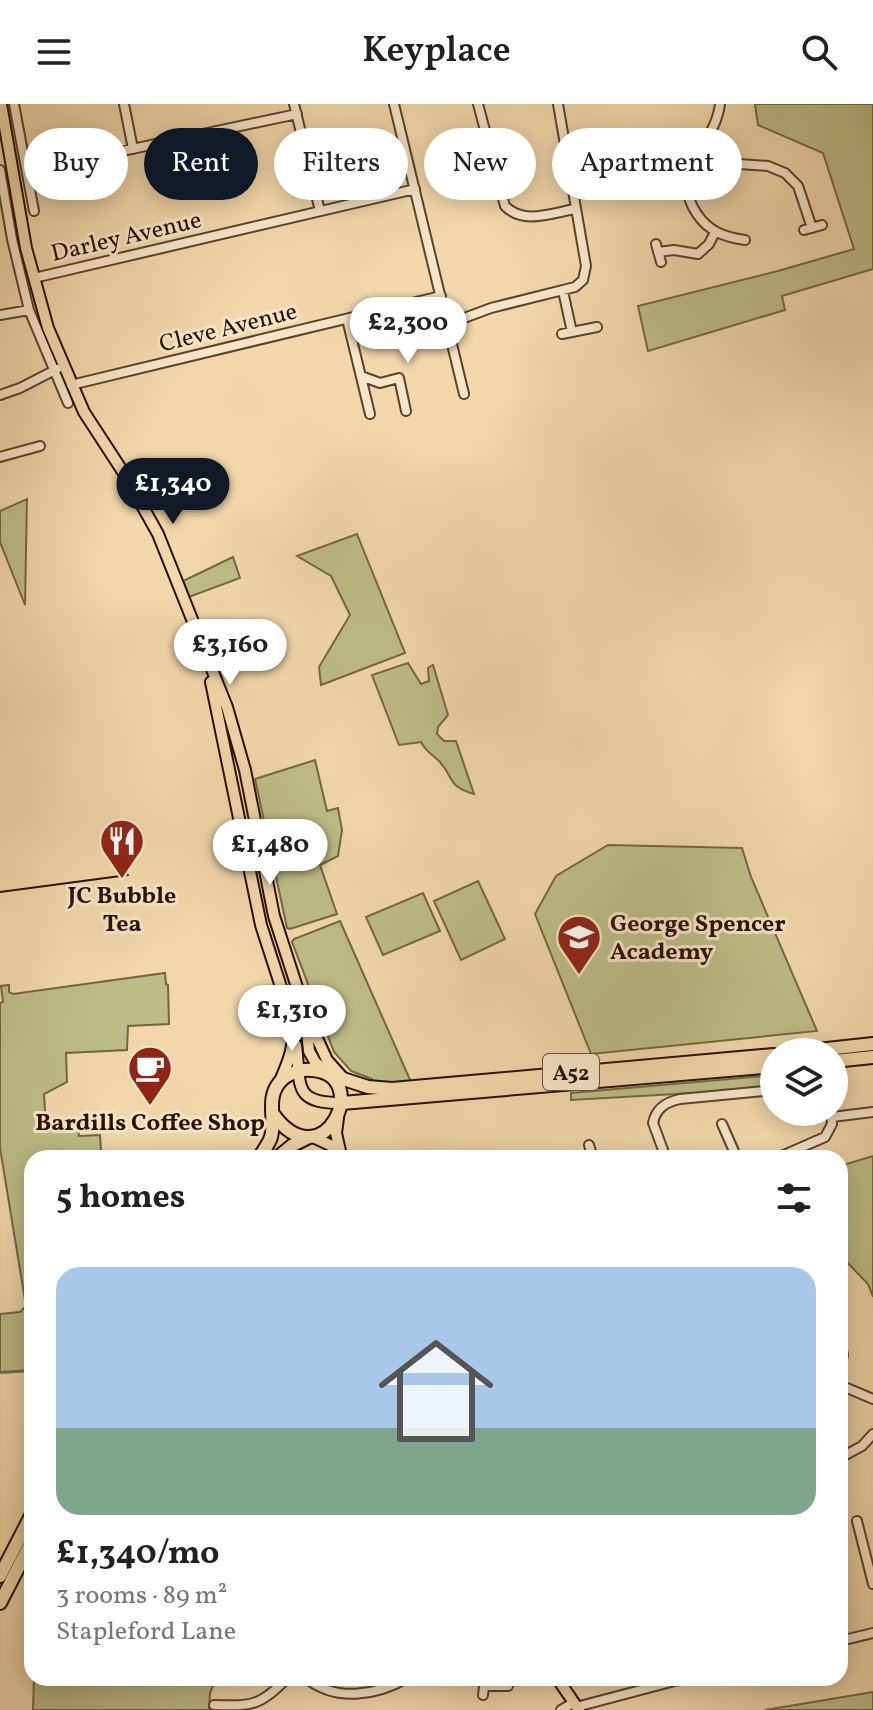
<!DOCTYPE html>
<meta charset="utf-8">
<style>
:root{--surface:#fff;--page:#f6f6f6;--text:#202124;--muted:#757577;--accent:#111827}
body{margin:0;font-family:Vollkorn,serif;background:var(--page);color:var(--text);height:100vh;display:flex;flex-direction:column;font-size:30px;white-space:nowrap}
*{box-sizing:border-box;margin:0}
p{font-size:26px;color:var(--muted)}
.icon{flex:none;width:44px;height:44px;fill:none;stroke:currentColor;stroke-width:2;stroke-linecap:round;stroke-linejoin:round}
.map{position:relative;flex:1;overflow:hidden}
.drawer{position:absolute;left:24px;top:1046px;width:824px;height:536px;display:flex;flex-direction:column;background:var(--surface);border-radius:24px;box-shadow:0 4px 20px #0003}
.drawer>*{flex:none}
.banner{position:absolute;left:24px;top:24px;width:826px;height:72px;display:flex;gap:16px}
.fabs{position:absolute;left:760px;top:934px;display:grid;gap:16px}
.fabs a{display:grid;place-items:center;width:88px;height:88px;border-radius:50%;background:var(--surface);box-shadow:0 4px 20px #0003;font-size:40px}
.price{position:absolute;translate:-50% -68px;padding:0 18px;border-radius:28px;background:#fff;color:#222;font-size:26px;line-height:52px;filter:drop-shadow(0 2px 4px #0008)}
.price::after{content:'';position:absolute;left:50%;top:48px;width:24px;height:18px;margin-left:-12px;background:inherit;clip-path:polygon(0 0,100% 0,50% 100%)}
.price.active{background:var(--accent);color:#fff}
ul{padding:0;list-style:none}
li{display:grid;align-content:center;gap:16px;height:424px;padding:0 32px}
li span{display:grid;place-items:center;height:248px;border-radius:24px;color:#555}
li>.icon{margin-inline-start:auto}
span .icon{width:144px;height:144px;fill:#fffc;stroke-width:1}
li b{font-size:34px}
h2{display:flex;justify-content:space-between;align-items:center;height:96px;padding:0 32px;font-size:34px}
.chip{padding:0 28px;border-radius:36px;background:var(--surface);box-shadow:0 4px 20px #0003;font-size:28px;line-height:72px}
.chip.active{background:var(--accent);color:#fff}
header{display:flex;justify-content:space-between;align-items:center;height:104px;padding:0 32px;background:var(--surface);font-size:36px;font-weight:600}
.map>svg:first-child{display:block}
.green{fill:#bdbd86;stroke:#746643;stroke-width:2}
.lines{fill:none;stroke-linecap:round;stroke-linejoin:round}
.stream{stroke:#6e7662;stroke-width:2}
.minor-casing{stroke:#5c412a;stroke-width:12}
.major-casing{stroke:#2a0f00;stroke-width:14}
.highway-casing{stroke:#2a0f00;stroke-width:16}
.minor{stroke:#f6e5c8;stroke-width:8}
.major{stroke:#f1d7aa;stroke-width:10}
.highway{stroke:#f1d7aa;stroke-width:12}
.tram{stroke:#2a0f00;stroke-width:2}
.labels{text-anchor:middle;stroke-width:6;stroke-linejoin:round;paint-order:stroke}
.shield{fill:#f6e5c8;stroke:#674f3c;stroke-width:2}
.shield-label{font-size:22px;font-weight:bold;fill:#2a0f00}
.street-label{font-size:24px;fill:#2a0f00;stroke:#f6e5c8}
.poi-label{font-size:24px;font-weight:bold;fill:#2a0f00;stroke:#f6e5c8}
</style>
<header><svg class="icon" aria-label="menu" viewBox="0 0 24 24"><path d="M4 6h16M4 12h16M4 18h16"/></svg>Keyplace<svg class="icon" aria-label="search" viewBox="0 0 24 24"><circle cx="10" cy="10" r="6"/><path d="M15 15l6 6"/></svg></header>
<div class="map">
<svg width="873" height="1606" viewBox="0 0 873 1606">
<rect width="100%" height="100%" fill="#f1d7aa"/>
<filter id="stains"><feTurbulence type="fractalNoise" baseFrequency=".0025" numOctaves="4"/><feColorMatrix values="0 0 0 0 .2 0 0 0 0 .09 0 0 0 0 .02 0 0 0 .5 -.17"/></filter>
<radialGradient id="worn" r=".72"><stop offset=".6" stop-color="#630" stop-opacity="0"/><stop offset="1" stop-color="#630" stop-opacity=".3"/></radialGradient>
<path class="green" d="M 755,0 L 873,0 L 873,165 L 782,192 L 785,206 L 648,247 L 638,202 L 778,167 L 854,145 L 823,49 L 758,21 Z
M 27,395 L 25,501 L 0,438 L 0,407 Z
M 357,430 L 405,549 L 321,581 L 319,563 L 350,511 L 331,472 L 297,452 Z
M 233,453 L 240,474 L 189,493 L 183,477 Z
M 408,559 L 421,580 L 429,577 L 428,564 L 433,561 L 448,611 L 438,623 L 437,630 L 444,637 L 456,637 L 474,690 C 448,683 454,674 440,658 C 432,650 426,648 421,638 L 399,641 L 372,571 Z
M 315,656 L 327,707 L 338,704 L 342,726 L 338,752 L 320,761 L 337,810 L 290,825 L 287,824 L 255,675 Z
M 608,741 L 742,744 L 751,773 L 817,927 L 591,950 L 535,810 L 556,772 Z
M 478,777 L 505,835 L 461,856 L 434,797 Z
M 423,789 L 440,827 L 383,851 L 366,813 Z
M 340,817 L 411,978 L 372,978 L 372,975 L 351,967 L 334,948 L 292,838 L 294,835 Z
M 165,869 L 166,880 L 168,881 L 169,920 L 128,922 L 127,946 L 66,949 L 67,978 L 44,990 L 46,1023 L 77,1019 L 79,1032 L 100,1031 L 101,1047 L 109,1047 L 110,1054 L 32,1054 L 32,1266 L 0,1268 L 0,1210 L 20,1208 L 26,1202 L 0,1044 L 0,899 L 3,898 L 1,882 L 9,881 L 9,888 L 13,890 Z
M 774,971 L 774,982 L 746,986 L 571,996 L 571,989 Z
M 873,1052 L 873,1193 L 868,1180 L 840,1151 L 840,1062 Z
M 34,1574 L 216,1574 L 216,1575 L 210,1589 L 209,1606 L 33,1606 Z
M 873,1588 L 873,1606 L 765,1606 Z"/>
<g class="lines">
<path class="stream" d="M 0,1269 L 32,1267"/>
<g class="minor-casing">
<path id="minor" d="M 14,0 L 34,107
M 124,0 L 133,45
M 294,0 L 320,107
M 394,0 L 464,290
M 478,0 L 505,102 C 523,121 552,109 575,105
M 720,0 C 715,42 668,68 697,110 C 709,128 725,133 745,136
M 702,47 L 725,59 L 768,62 L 785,69 L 798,82 L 812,124
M 640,50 L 657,55 L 667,64 L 688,71
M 99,52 L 297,10
M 638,60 L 643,41
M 0,66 L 12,135 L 29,206 L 68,299
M 804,126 L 822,121
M 656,140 L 661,158
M 658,148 L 674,146 L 698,150 L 709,140 L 715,128
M 34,174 L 415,85
M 563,187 L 572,228
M 0,211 L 29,206
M 347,215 L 370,310
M 448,220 L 491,204 L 575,183 L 583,176 L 586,162 L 558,0
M 562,230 L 597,223
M 361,272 L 380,279 L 399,274 L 406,307
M 71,281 L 441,192
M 0,291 L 20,284 L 57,265
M 0,353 L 40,342
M 832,1013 L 873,1008
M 722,1020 L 737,1054
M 589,1041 L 593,1054
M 666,1054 L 653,1019 C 656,1004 666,998 680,995 L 774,986
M 777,1054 L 825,1033 L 832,1020 L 831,1008
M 840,1235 L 843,1251 L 840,1265
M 840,1281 L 873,1295
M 840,1354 L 862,1342 L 873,1330
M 857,1417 L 873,1480
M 840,1537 L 873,1529
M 306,1574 C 335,1598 376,1592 407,1574
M 485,1582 L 508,1582
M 483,1591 L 485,1574
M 214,1601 C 252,1602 261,1602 287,1574
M 576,1603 L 686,1574
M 561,1606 L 573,1599"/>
</g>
<g class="major-casing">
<path id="major" d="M 1,0 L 26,144 L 48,224 L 84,308 L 125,371 L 158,430 L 227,603 L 245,666 L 274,812 L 305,908 L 309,947 L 315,958 L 326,968
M 211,578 L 261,821 L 292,917 C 296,940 289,956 280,977
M 309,917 L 327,956 L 343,974
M 296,941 C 301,983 293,999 342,999
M 338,1014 L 336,1029 L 340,1047
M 313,1033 L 332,1042 L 344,1054
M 557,1574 L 579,1606"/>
</g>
<g class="highway-casing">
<path id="highway" d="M 799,948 L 873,940
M 834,957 L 873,953
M 331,971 L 368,983 L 392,985 L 774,951
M 342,999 L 774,962
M 259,1054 C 263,1047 269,1040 271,1033 C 276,1015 266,995 279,979 C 286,970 299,965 311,966 C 375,969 324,1080 273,1010
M 277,1054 L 293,1041 L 309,1033
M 0,1472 L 32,1410
M 0,1499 L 32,1437"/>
</g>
<use href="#minor" class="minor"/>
<use href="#major" class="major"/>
<use href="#highway" class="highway"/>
<path class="tram" d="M 0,788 L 128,771"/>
</g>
<defs>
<g id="restaurant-pin" transform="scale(2.3)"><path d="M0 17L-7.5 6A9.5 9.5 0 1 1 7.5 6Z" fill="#8f2418" stroke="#f6e5c8"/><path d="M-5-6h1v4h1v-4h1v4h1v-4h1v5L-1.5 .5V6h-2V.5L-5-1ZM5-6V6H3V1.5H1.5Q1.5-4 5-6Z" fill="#fff"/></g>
<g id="school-pin" transform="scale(2.3)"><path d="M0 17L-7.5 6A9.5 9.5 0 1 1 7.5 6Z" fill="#8f2418" stroke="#f6e5c8"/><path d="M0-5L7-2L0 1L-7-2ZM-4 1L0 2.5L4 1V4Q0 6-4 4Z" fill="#fff"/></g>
<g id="cafe-pin" transform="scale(2.3)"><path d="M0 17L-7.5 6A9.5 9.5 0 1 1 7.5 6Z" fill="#8f2418" stroke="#f6e5c8"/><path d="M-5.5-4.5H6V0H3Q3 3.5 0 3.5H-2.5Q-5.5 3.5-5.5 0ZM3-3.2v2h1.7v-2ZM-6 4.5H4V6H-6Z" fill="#fff"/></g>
</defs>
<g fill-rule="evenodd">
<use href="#restaurant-pin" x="122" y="737"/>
<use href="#school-pin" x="579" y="833"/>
<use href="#cafe-pin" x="150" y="964"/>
</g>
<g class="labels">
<rect class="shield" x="543" y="950" width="56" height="36" rx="6"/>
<g class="shield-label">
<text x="571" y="976">A52</text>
</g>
<g class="street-label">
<text transform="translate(126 132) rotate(-13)" y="8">Darley Avenue</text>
<text transform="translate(228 223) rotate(-14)" y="8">Cleve Avenue</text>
</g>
<g class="poi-label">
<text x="122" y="799">JC Bubble<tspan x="122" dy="28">Tea</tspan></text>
<text x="610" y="827" text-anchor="start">George Spencer<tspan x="610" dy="28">Academy</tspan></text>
<text x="150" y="1026">Bardills Coffee Shop</text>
</g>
</g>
<rect width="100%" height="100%" filter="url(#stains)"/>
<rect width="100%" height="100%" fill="url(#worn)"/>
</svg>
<div class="fabs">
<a><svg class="icon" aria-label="layers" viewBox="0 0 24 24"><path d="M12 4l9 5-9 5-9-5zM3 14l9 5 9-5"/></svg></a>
</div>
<b class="price" style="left:408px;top:261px">£2,300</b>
<b class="price active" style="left:173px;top:422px">£1,340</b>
<b class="price" style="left:230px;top:583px">£3,160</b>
<b class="price" style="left:270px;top:783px">£1,480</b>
<b class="price" style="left:292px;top:949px">£1,310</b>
<div class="banner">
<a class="chip">Buy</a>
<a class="chip active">Rent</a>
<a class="chip">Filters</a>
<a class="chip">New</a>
<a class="chip">Apartment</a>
</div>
<section class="drawer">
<h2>5 homes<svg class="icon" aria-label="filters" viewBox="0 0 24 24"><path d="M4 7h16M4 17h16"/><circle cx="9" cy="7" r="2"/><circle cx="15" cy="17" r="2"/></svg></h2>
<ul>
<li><span style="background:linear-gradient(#a9c7e8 65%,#7fa58c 0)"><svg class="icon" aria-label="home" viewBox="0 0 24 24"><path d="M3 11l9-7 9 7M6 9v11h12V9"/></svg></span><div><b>£1,340/mo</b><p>3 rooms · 89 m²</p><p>Stapleford Lane</p></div></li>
</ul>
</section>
</div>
